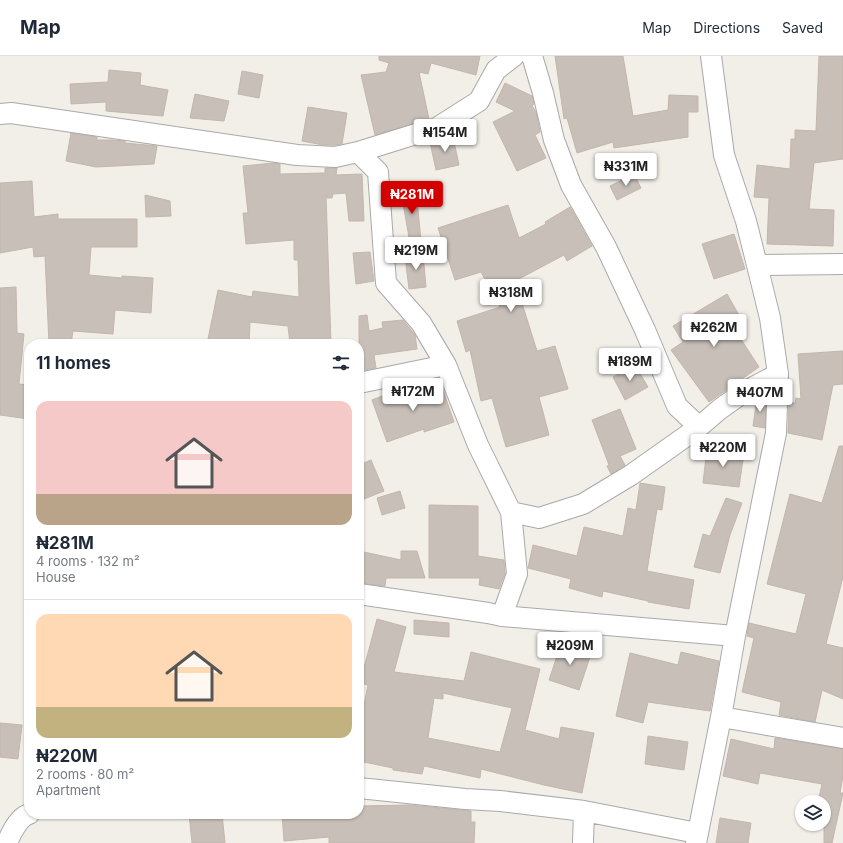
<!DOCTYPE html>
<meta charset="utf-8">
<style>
:root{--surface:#fff;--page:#f6f6f7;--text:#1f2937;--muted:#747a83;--line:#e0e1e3;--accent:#d40000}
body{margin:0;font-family:Inter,sans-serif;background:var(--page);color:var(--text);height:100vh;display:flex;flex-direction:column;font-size:15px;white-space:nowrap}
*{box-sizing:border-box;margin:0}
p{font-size:13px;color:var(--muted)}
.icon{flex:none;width:22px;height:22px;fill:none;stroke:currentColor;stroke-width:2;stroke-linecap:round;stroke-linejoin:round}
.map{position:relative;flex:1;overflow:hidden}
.drawer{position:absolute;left:24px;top:283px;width:340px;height:480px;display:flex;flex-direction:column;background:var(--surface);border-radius:16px;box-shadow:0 1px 3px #0004}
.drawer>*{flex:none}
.tools{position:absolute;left:795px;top:739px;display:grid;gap:8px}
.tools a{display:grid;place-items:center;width:36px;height:36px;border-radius:50%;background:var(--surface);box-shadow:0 1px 3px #0004;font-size:20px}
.price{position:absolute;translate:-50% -34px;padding:0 9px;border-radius:4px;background:#fff;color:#222;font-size:13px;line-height:26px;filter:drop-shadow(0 1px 2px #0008)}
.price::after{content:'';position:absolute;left:50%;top:24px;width:12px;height:9px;margin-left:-6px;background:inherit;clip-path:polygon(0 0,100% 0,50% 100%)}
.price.current{background:var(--accent);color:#fff}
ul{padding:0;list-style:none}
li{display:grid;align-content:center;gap:8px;height:212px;padding:0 12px}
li+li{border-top:1px solid var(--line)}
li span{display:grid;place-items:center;height:124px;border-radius:12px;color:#555}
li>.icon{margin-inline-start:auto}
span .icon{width:72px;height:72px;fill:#fffc;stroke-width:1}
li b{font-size:17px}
h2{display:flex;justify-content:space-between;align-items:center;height:48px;padding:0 12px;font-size:17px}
header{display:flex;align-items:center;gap:24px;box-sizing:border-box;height:56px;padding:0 20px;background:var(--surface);border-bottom:1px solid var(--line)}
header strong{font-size:19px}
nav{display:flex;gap:22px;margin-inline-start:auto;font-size:14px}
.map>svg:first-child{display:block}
.building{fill:#c7bfb8;stroke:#c4b6ab;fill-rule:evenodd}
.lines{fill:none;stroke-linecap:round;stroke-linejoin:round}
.minor-casing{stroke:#a9a9a9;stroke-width:22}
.minor{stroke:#fff;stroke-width:20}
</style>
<header>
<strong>Map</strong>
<nav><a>Map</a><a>Directions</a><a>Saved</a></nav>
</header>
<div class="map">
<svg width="843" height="787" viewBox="0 0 843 787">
<rect width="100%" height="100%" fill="#f2efe9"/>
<path class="building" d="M 379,0 L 480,0 L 476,19 L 431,7 L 428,18 L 419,16 L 429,63 L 375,79 L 361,19 L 386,16 L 389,7 L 379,4 Z
M 555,0 L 623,0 L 633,60 L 668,54 L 669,39 L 698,40 L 698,56 L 688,56 L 688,81 L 614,92 L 613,86 L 577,97 L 567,62 L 564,63 Z
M 819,0 L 843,0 L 843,103 L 814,107 L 809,153 L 834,154 L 833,190 L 767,188 L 769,142 L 754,141 L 757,109 L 790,113 L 791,83 L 795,83 L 795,74 L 816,75 Z
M 109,14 L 141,17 L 140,29 L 168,34 L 163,60 L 106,55 L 106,46 L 71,48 L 70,28 L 108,26 Z
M 242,15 L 263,19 L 259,42 L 238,38 Z
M 505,27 L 532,40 L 534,48 L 532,50 L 536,56 L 540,76 L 535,79 L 546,102 L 517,115 L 493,66 L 515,55 L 496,46 Z
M 195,38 L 229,45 L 224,65 L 190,62 Z
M 308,51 L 347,57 L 342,88 L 334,89 L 323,89 L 302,85 Z
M 452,76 L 459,109 L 436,114 L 430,86 L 441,83 Z
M 71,77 L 97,81 L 97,84 L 112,84 L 125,85 L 125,87 L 157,90 L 154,108 L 96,111 L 66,105 Z
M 273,107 L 280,108 L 280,118 L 325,117 L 325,112 L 337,112 L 336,119 L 362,118 L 364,165 L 349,165 L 346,137 L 333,138 L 332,142 L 327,142 L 326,139 L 331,288 L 290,288 L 288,270 L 250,266 L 249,288 L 207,288 L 218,234 L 252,241 L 253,235 L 299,241 L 298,204 L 294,204 L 294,184 L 246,188 L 243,157 L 248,157 L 243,110 Z
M 634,118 L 641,132 L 617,144 L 610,130 Z
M 32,125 L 34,161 L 58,158 L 58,163 L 137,163 L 137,191 L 91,191 L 89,219 L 122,222 L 122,220 L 153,222 L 151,257 L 115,254 L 113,278 L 73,275 L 71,288 L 49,288 L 45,200 L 34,201 L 33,191 L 0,197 L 0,127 Z
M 416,133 L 421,185 L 410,187 L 401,136 Z
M 145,139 L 170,145 L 171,160 L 146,161 Z
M 508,149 L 519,182 L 546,168 L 545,166 L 570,151 L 592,190 L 567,205 L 564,199 L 515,225 L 537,295 L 555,290 L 568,333 L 539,341 L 549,379 L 506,391 L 492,342 L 481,345 L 470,294 L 466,296 L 457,265 L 500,251 L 481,216 L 455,224 L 438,172 Z
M 734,178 L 745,213 L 714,223 L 702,188 Z
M 370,196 L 374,225 L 356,228 L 353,197 Z
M 423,198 L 426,231 L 409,233 L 405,200 Z
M 16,231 L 17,277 L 24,278 L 19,328 L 29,329 L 29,363 L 0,359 L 0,232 Z
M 727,238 L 743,266 L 733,271 L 759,311 L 709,346 L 671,294 L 683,286 L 673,270 Z
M 367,259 L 369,275 L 383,272 L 382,266 L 403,264 L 415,279 L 417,293 L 374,299 L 376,312 L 359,315 L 359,260 Z
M 843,295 L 843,328 L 833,329 L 822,384 L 788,377 L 789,346 L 795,347 L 796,342 L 801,343 L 798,298 Z
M 635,309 L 648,331 L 625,344 L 613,321 Z
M 441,328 L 454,366 L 424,376 L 424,373 L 387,386 L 372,344 L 400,333 L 402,340 Z
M 757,342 L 766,343 L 765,372 L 753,370 Z
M 620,353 L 636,393 L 620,400 L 625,409 L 611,418 L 607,410 L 609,409 L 592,364 Z
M 839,390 L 843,390 L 843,521 L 826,588 L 843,592 L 843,643 L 822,634 L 815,666 L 779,659 L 781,646 L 742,636 L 754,582 L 747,580 L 749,567 L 796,578 L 806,538 L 767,528 L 790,438 L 822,447 Z
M 707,392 L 744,397 L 739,431 L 703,427 Z
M 371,404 L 384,435 L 359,445 L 359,409 Z
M 640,427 L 665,431 L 662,454 L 657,453 L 647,515 L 694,524 L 689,553 L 648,546 L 648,545 L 603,535 L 602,541 L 569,532 L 571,523 L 528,512 L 533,489 L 577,500 L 584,471 L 623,480 L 628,452 L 636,454 Z
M 400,435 L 405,452 L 382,459 L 377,442 Z
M 726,442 L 742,447 L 730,479 L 720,517 L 694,511 L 703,478 L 710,480 Z
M 429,449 L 478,450 L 478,500 L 504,504 L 505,517 L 499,533 L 479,529 L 480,522 L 429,522 Z
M 359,495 L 401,504 L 401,495 L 417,495 L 425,522 L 386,522 L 385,530 L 359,527 Z
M 377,563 L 406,571 L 394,616 L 464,625 L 471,596 L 540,613 L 525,674 L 559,683 L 561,671 L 594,677 L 582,737 L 544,729 L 481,713 L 480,722 L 424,710 L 422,718 L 393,714 L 393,712 L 359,705 L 359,675 L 368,629 L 360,627 ZM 443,637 L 512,652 L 500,696 L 428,682 L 434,642 L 443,643 Z
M 414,564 L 449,567 L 449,581 L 414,578 Z
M 562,585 L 592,595 L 579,634 L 549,624 Z
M 681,596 L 719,605 L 710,655 L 648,646 L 643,667 L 616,660 L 630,597 L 678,609 Z
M 0,667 L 22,669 L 18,703 L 0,701 Z
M 648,680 L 688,686 L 684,714 L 645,708 Z
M 775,682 L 843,693 L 843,720 L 840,737 L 843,737 L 832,787 L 824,787 L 824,746 L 818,746 L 822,728 L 760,717 L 758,728 L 723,720 L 731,683 L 774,693 Z
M 409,749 L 471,755 L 471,766 L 475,766 L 474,787 L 329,787 L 329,781 L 284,785 L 282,758 L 359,758 L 359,750 Z
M 189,758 L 222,758 L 225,787 L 192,787 Z
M 720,762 L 751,767 L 748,787 L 716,787 Z"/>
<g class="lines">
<g class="minor-casing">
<path id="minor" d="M 532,0 L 543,37 L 554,84 L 571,129 L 606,191 L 645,274 L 677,350 L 699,371
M 0,58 L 11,57 L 297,99 L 335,101 L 358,96 L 416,78 L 435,73 L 479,45 L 496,14 L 514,0
M 358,96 L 378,116 L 386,227 L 421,267 L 446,309 L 478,389 L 511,456 L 517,518 L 502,560
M 757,209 L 843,208
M 359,327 L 446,309
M 511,456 L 539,462 L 583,448 L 631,419 L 699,371 L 720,353 L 744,336 L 778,318
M 359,538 L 488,557 L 502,560 L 735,580
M 721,661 L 843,682
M 359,732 L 465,743 L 500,745 L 584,755 L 697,777
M 7,787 C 11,777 19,761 29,758
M 583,787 L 584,755
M 696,787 L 721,661 L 735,580 L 776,377 L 778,318 L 770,262 L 757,209 L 746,165 L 724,99 L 711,0"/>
</g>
<use href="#minor" class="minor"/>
</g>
</svg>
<div class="tools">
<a><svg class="icon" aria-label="layers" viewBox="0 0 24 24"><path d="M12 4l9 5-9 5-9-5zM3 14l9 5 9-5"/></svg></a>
</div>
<b class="price" style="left:445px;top:97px">₦154M</b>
<b class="price" style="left:626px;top:131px">₦331M</b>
<b class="price current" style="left:412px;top:159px">₦281M</b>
<b class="price" style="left:416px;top:215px">₦219M</b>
<b class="price" style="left:511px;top:257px">₦318M</b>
<b class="price" style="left:714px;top:292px">₦262M</b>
<b class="price" style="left:630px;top:326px">₦189M</b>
<b class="price" style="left:413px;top:356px">₦172M</b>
<b class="price" style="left:760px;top:357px">₦407M</b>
<b class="price" style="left:723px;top:412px">₦220M</b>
<b class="price" style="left:570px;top:610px">₦209M</b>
<section class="drawer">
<h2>11 homes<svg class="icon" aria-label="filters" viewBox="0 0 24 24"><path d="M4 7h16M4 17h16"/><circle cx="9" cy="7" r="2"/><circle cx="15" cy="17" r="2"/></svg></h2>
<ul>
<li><span style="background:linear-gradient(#f6c9c9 75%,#b9a48a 0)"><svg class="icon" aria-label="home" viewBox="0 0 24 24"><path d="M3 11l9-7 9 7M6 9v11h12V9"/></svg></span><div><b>₦281M</b><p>4 rooms · 132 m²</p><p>House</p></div></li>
<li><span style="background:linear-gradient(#ffd9b3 75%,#c2b280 0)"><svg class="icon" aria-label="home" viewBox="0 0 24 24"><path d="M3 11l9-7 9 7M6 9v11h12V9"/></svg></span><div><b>₦220M</b><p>2 rooms · 80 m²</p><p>Apartment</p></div></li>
</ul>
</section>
</div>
